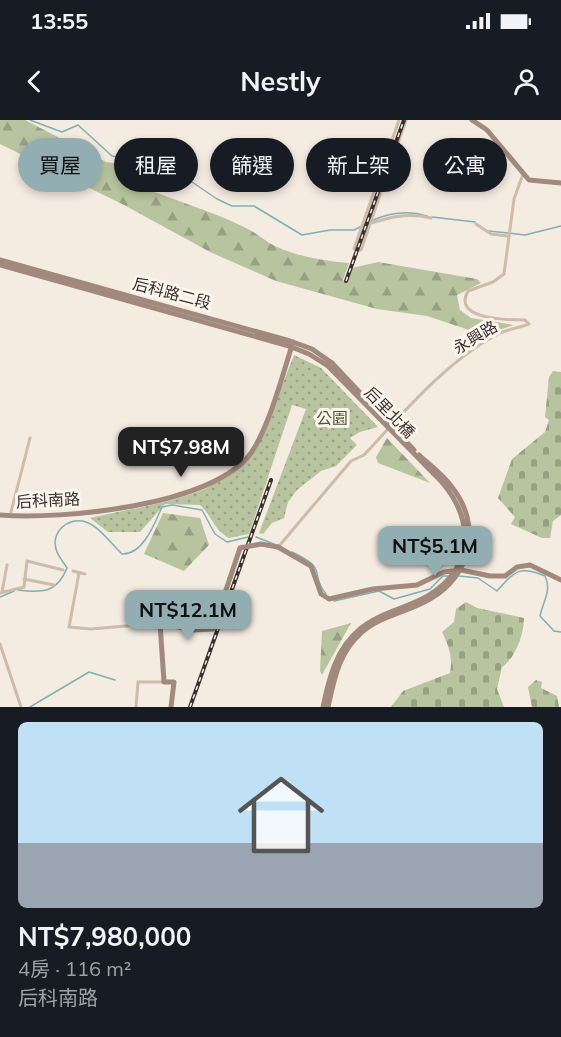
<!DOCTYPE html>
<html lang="zh-TW">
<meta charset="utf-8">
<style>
:root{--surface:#171b24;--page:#20242c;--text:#f1f3f6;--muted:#9ea1a6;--accent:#92aeb2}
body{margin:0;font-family:Mulish,"Noto Sans TC",sans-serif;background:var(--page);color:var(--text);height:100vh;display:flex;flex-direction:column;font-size:22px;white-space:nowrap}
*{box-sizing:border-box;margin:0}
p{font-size:20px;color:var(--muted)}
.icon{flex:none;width:33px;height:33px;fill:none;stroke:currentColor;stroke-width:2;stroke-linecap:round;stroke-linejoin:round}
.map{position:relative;height:587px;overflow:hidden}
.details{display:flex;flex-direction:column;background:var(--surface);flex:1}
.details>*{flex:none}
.guide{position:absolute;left:18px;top:18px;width:525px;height:54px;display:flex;gap:12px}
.price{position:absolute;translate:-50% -51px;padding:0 14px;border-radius:12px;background:var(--accent);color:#111;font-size:20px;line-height:39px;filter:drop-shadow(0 2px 3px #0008)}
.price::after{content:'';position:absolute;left:50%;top:36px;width:18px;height:14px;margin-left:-9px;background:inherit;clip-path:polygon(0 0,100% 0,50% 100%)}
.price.current{background:#222;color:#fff}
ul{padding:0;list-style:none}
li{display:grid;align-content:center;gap:12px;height:318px;padding:0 18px}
li span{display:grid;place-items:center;height:186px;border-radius:9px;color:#555}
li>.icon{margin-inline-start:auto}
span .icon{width:108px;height:108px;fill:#fffc;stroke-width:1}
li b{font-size:26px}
.pill{padding:0 21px;border-radius:27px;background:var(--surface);box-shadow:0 3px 9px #0003;font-size:21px;line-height:54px}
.pill.current{background:var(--accent);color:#111}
.status{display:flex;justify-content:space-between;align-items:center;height:42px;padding:0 30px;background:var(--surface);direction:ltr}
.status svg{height:16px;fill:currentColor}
header{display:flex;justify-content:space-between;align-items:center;height:78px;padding:0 18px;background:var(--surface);font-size:27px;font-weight:700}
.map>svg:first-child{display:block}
.forest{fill:url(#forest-firs)}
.cemetery{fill:url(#cemetery-stones)}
.park{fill:url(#park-dots)}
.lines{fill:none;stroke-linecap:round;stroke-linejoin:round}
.stream{stroke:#7fb0b2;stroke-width:1.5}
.street{stroke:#cdbbac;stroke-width:3}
.secondary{stroke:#a18a7d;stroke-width:5}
.rail-casing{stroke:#3b302b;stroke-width:4}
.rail{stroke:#fbf5ee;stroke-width:1.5;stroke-dasharray:4.5;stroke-linecap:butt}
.secondary-bridge{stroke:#a18a7d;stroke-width:5}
.labels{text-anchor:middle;stroke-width:6;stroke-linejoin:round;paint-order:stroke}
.street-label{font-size:16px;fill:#3b302b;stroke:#fbf5ee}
.park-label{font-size:16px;fill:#4a5a2e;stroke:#fbf5ee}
</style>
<div class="status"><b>13:55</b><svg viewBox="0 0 49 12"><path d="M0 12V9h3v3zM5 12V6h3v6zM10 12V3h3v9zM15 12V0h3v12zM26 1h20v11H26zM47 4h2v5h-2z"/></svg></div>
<header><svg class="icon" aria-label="back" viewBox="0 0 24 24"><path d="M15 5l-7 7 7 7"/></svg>Nestly<svg class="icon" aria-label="person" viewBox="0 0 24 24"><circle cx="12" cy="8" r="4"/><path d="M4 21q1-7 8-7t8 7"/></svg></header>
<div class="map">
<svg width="561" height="587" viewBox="0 0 561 587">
<defs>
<pattern id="forest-firs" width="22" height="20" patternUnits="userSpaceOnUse" patternTransform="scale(1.5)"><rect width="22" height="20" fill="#b8c4a0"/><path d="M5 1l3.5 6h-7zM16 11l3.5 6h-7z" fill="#97a083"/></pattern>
<pattern id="cemetery-stones" width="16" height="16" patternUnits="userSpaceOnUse" patternTransform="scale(1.5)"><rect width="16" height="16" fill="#b8c4a0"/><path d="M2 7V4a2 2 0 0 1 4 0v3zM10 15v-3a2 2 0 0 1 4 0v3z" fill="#97a083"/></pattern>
<pattern id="park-dots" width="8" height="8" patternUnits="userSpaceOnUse" patternTransform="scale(1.5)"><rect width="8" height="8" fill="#b8c4a0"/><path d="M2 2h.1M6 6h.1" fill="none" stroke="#97a083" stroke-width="1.8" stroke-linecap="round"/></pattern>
</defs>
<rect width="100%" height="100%" fill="#f4ebe1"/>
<path class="forest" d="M 0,0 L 25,0 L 106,42 C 139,45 136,64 155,72 C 185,84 217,93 246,108 C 257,113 266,122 277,127 C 300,137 324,141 349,143 L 343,160 L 347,163 L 352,148 L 378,142 L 477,159 L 481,163 L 457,175 L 460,190 L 471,198 L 514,205 L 490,213 L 476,224 L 466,209 L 427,196 L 377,189 L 276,161 L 210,132 L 124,85 L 0,24 Z
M 387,318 L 430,363 L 378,343 L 376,337 Z
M 163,393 L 200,398 L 209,425 L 184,451 L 144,434 Z
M 351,503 L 322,555 L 320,551 L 322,511 Z"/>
<path class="cemetery" d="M 553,251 L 561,252 L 561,395 L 553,401 L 550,418 L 542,418 L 511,404 L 515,397 L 498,378 L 512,339 L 545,312 L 549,300 L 545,297 L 549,257 Z
M 466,482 L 477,488 L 524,498 C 524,514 515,539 502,547 L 497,569 L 504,587 L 391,587 L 403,571 L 450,553 C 453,538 449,526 442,512 L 454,502 L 456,489 Z
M 536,560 L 542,562 L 541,568 L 557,576 L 559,587 L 532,587 L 528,567 Z"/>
<path class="park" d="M 294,235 L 321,248 L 378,307 L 360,312 L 350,318 L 357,325 L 336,346 L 321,351 L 297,370 L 288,382 L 284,398 L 272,403 L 263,414 L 259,413 L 306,289 L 292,285 L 249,414 L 229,418 C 213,409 213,397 200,385 L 165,384 L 140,412 L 108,412 L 90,398 C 144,385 231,378 259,324 Z"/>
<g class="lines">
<path class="stream" d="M 30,0 L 62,12 L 78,5 L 112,36 L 123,38 L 139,49 L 170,47 L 217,79 L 232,86 L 254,86 L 302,115 L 330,110 L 354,110 L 362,106
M 432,97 L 475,102
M 371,101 C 389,93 408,90 427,96
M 489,111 L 525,115 L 561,106
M 256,417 L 274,424
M 292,432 C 331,451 308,452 326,474
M 459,456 L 478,458 L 497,471 C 515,451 519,445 545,456 C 552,471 543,481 540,496 L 554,511 L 561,512
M 18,470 C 42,473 57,473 67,448 C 64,443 59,437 57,432 C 49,413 68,396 86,402 C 100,407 111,424 122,434 C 143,435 155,403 162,387 L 172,385 L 202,390 L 215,414 L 227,422 L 248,417
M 0,477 L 14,471
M 334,481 L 379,471 L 394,479 L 430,469 L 443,456 L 448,456
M 30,587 L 89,552 L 115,560"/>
<path class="street" d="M 399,0 L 354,129 L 361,130 L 406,0
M 523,54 L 514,79 L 504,154 L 493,162 L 468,171 C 451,200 510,200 525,200 L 529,204
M 476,104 L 491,114 L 507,116
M 362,106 C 386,98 405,92 431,98
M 11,392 L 30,318
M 279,426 L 351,341 L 364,335 C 404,292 443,245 494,216 C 504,210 518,208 529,204
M 73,451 L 85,454
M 79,453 L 69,507 L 91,509 L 160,503
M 24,459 L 54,465
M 2,472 L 7,445
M 0,473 L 24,467 L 27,441 L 63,450
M 0,524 L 21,587
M 136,587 L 138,562 L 164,562"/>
<path class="secondary" d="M 472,0 L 487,10 L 529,60 L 561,63
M 0,140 L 290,221 L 312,229 L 332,243
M 0,145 L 289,226 L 309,234 L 328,246
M 0,395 C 61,400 213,386 251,333 C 269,307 283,254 293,222
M 278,427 L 311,446 L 321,474 L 329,479 L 373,469 L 417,465 L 444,452 L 461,450 L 490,456 L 505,456 L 517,447 L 530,445 L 561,460
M 171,587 L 174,562 L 164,562 L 160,503 L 193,510 L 213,509 L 230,458
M 323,587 C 329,558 336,529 360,509 C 379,493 404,489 426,477 C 479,447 474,392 434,354
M 328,587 C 334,560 339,532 361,513 C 379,496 408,492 430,479 C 472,455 482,405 452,367 C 443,355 430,345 419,335"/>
<g class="rail-casing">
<path id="rail" d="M 346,161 L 404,0
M 190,587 L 271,360"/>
</g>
<use href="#rail" class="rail"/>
<path class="secondary-bridge" d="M 332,243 L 414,330
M 328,246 L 434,354
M 230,458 L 240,428 L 261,424 L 278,427"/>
</g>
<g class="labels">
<g class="street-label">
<text transform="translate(172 173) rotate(15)" y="6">后科路二段</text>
<text transform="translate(475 217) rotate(-31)" y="6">永興路</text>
<text transform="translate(390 292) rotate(46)" y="6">后里北橋</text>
<text transform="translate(48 380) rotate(-3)" y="6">后科南路</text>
</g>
<g class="park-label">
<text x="332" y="304">公園</text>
</g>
</g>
</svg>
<b class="price current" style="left:181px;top:358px">NT$7.98M</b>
<b class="price" style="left:435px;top:457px">NT$5.1M</b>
<b class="price" style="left:188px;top:521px">NT$12.1M</b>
<div class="guide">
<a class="pill current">買屋</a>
<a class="pill">租屋</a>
<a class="pill">篩選</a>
<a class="pill">新上架</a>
<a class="pill">公寓</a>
</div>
</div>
<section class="details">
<ul>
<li><span style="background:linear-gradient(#bfe0f5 65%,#9aa5b1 0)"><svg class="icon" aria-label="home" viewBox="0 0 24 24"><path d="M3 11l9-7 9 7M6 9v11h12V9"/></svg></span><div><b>NT$7,980,000</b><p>4房 · 116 m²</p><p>后科南路</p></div></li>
</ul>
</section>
